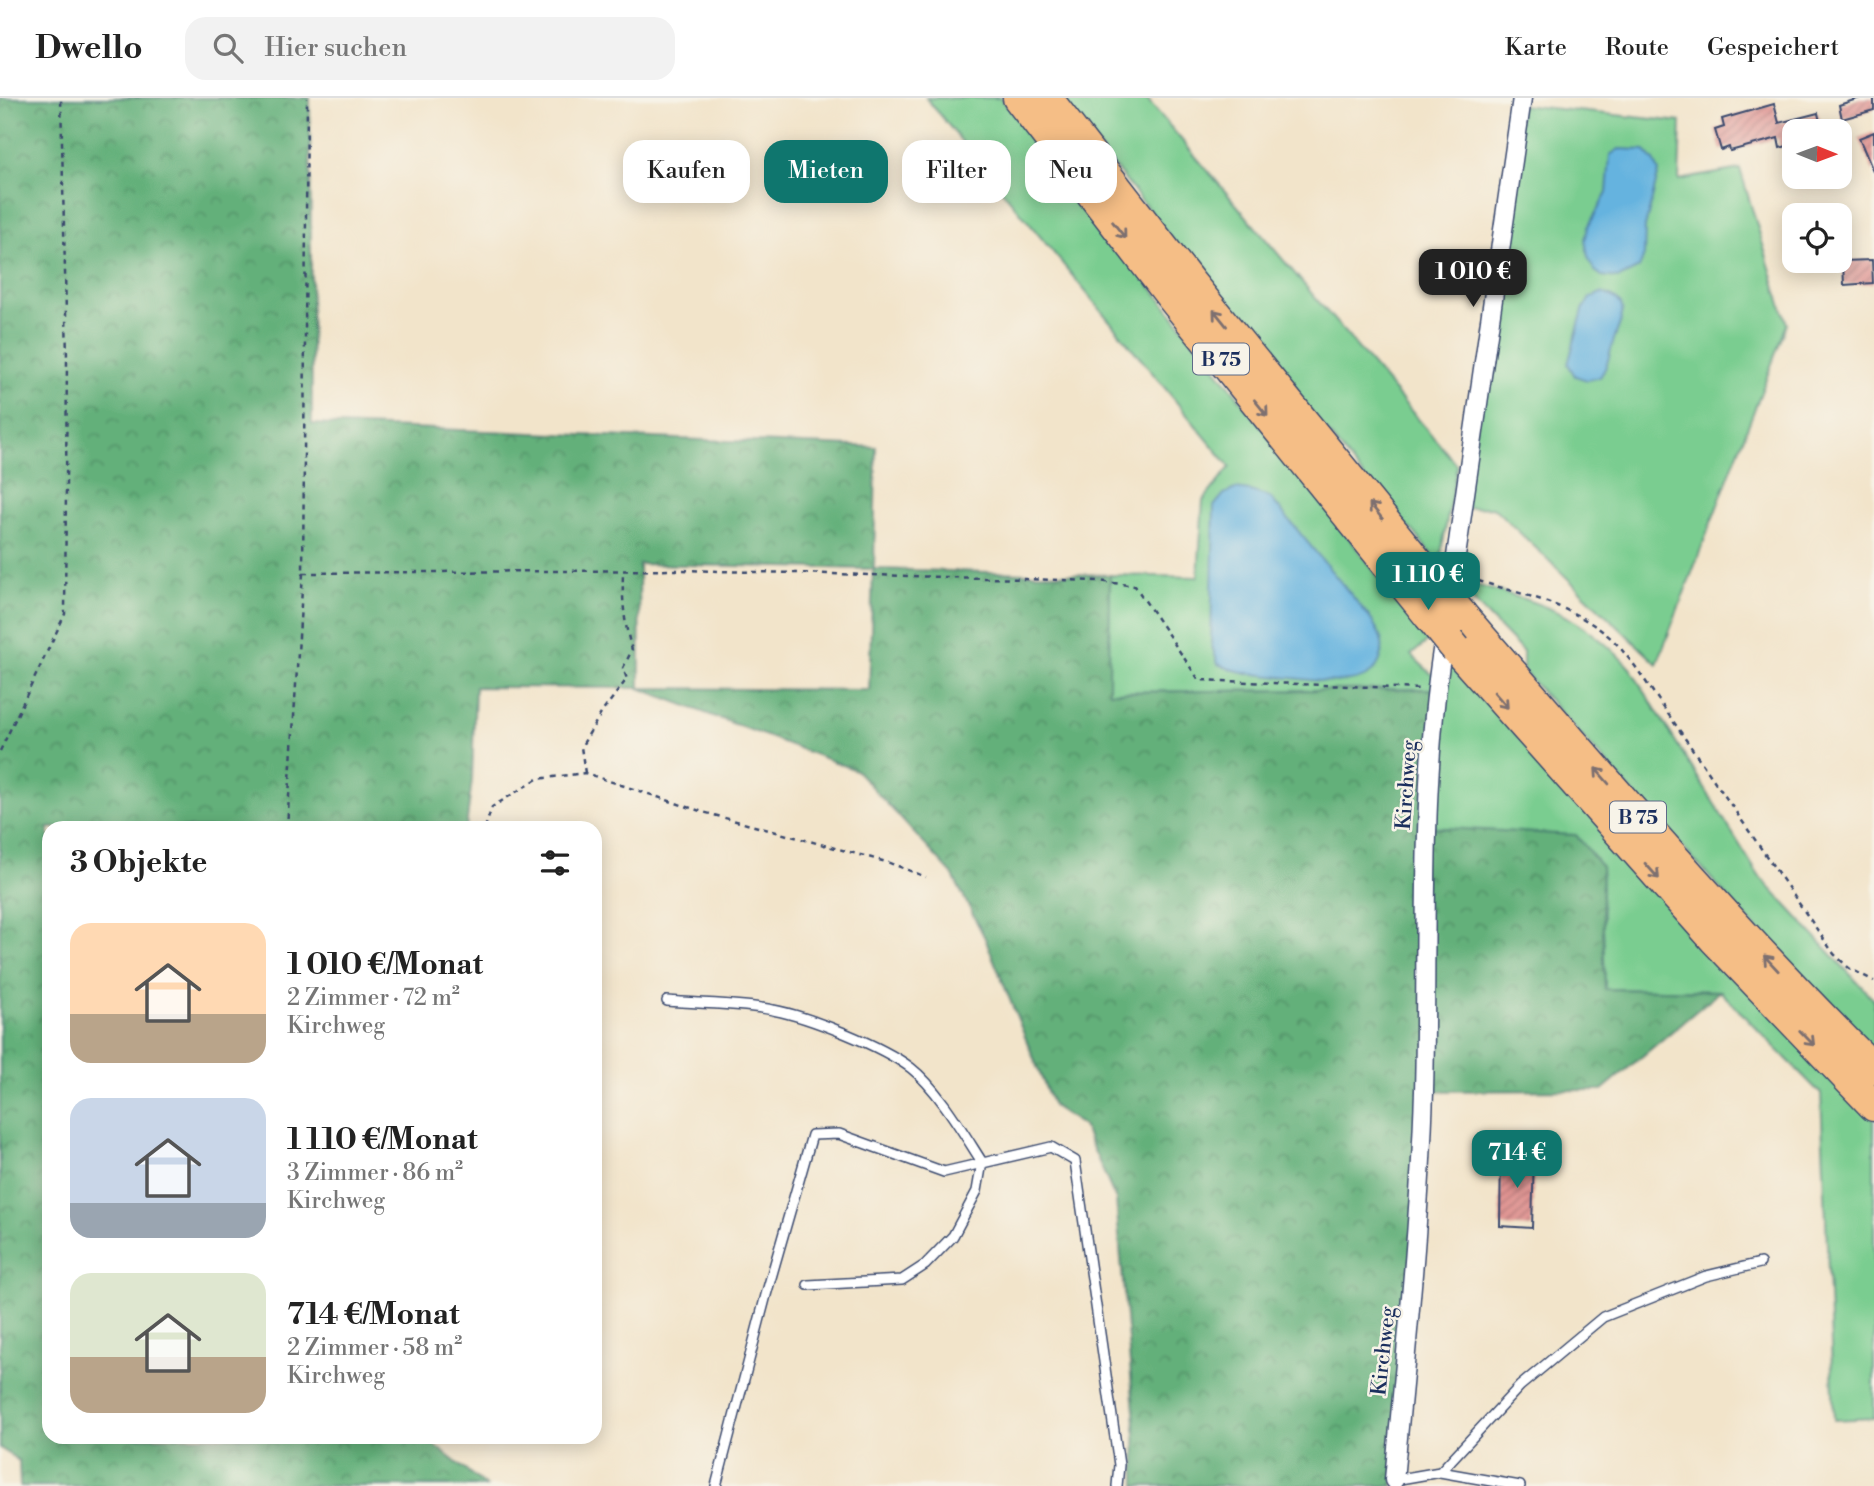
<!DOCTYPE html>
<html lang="de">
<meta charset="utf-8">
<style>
:root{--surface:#fff;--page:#f2f2f2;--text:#222;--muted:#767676;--line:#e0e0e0;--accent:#0f766e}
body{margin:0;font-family:"Libre Bodoni",serif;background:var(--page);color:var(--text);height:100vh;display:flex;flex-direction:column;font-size:26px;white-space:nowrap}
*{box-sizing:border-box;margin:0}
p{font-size:23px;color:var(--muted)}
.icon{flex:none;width:38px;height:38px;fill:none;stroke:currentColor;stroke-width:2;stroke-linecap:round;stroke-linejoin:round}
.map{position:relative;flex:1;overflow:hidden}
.panel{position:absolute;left:42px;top:723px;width:560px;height:623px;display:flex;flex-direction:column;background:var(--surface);border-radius:21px;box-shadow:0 4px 18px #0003}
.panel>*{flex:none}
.guide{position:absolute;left:623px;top:42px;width:665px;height:63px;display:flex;gap:14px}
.needle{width:46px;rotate:91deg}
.fabs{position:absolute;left:1782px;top:21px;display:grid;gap:14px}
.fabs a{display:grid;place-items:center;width:70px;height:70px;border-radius:14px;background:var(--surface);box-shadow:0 4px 18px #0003;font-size:35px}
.price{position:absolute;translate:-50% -60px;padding:0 16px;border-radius:14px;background:var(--accent);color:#fff;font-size:23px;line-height:46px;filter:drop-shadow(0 2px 4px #0008)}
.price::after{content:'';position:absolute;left:50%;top:42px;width:21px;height:16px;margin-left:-10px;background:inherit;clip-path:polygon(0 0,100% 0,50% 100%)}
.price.active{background:#222;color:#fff}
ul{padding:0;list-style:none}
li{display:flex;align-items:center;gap:21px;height:175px;padding:0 28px}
li span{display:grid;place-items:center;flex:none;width:196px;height:140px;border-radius:21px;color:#555}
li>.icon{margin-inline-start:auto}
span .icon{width:84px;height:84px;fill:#fffc;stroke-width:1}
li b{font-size:30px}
h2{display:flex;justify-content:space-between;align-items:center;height:84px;padding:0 28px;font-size:30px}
.tag{padding:0 24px;border-radius:21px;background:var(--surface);box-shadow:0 4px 18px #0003;font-size:24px;line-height:63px}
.tag.active{background:var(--accent);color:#fff}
header{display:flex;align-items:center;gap:42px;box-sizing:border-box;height:98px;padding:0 35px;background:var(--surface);border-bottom:2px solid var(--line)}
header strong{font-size:33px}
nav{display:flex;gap:38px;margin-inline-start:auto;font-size:24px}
.search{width:490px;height:63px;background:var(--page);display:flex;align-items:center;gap:18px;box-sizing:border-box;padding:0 24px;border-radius:21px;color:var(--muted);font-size:26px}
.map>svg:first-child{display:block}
.grass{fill:#7acd90;stroke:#4a7e77;stroke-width:2}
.forest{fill:url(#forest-crowns);stroke:#3f706c;stroke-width:2;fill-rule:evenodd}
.water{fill:#65b3df;stroke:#40719e;stroke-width:2}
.building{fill:url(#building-hatch)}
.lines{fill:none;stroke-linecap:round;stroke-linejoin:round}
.service-casing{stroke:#3b4a6e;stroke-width:12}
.minor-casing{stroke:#3b4a6e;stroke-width:21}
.trunk-casing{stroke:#3b4a6e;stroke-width:33}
.path{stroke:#3b4a6e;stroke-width:2.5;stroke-dasharray:5 5;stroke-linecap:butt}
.service{stroke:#fff;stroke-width:9}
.minor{stroke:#fff;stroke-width:18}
.trunk{stroke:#f5be86;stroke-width:30}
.trunk-bridge-casing{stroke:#3b4a6e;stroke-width:33;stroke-linecap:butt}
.trunk-bridge{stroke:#f5be86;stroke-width:30}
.oneway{stroke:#7d6f70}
.labels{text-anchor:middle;stroke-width:5;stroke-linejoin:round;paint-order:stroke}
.shield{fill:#f7f3e8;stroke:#5d6a87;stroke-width:2}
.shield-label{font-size:19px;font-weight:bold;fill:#1b2f5e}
.street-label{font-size:21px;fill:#1b2f5e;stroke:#f7f3e8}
</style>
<header>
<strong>Dwello</strong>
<div class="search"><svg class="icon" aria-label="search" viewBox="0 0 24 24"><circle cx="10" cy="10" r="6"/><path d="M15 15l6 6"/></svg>Hier suchen</div>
<nav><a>Karte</a><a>Route</a><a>Gespeichert</a></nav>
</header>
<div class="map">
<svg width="1874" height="1388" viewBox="0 0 1874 1388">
<defs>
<pattern id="forest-crowns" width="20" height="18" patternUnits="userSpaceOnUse" patternTransform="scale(1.75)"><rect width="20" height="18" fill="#63b07a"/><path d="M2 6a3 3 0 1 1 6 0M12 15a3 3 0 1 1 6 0" fill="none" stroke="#519067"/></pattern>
<pattern id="building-hatch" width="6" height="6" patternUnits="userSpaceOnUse" patternTransform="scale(1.75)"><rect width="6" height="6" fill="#df9290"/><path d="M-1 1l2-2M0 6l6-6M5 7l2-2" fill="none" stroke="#b47879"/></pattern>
</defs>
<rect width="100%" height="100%" fill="#f7f3e8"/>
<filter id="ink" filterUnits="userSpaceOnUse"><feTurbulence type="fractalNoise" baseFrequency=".0143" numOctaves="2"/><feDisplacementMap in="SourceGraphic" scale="14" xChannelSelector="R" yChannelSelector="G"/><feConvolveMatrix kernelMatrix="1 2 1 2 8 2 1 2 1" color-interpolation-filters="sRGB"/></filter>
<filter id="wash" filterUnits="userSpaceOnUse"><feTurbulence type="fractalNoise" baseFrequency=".00686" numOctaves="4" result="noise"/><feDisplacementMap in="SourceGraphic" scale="28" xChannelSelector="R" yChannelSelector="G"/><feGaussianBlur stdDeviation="1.57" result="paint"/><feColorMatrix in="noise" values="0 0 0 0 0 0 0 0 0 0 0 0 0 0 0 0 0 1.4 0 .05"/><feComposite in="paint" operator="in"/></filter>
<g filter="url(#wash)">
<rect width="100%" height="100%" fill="#f2e4ca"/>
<path class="grass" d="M 926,0 L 1001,0 L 1309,388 L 1428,543 L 1411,557 L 1437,581 L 1436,591 L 1108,594 L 1110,477 L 1198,479 L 1203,403 L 1230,369 Z
M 1059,0 L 1146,0 L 1457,367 L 1439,467 L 1414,434 L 1394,417 Z
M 1521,7 L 1681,24 L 1679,82 L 1740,71 L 1787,226 L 1657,566 L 1493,409 L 1464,410 Z
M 1475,487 C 1544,506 1581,516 1630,570 L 1759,778 L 1874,902 L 1874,955 L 1841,924 L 1523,573 L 1523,554 L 1461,490 Z
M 1448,563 L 1874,1021 L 1874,1320 L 1834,1322 L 1821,996 L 1720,893 L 1605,891 L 1601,768 L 1434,729 L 1441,602 Z"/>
<path class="forest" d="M 0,0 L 310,0 L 312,326 L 876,349 L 874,471 L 1110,477 L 1109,594 L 1436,591 L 1426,729 L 1576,737 L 1601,768 L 1605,891 L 1720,893 L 1602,992 L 1424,993 L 1393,1388 L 1136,1388 L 1135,1325 L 1116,1102 L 1083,1028 L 1053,1008 L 985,840 L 952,776 L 856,672 L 639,590 L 475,589 L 472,682 L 466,730 L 49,730 L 49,1339 L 424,1339 L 486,1388 L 20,1388 L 19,1363 L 0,1350 ZM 639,466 L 873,471 L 869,592 L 640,590 Z"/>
<path class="water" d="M 1619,51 L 1644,52 L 1654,63 L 1659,73 L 1645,129 L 1644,157 L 1639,170 L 1619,180 L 1602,178 L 1594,172 L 1588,159 L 1585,142 L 1588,129 L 1607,95 L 1610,57 Z
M 1601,195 C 1637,203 1618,225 1612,248 C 1608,261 1608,268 1600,279 L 1587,282 L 1575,278 L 1568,266 L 1583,212 L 1590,200 Z
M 1235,391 L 1250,393 L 1270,399 L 1368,517 C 1378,532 1387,544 1380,562 C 1368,594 1319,582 1292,580 C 1266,577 1241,577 1218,566 L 1211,545 L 1214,408 L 1224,396 Z"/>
<g id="blocks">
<path class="building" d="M 1860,0 L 1874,0 L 1874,12 L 1842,21 L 1839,7 Z
M 1774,6 L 1779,25 L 1818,15 L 1822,33 L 1794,33 L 1794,46 L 1780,50 L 1778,40 L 1730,53 L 1729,49 L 1721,52 L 1715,32 L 1724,29 L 1722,21 Z
M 1874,34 L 1874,75 L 1859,40 Z
M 1872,162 L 1873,185 L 1844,187 L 1843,163 Z
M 1501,1055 L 1534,1056 L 1532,1130 L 1500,1128 Z"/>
</g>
</g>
<g filter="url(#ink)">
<use href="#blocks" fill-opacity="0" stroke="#3b4a6e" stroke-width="2"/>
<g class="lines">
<g class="service-casing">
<path id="service" d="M 667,903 C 699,906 742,905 773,912 C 810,919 882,948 911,970 C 938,991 964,1036 982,1064 L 977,1093 L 953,1138 L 925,1167 L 902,1182 L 808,1187
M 1440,1374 L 1520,1288 L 1603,1219 L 1706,1178 L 1760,1165
M 1394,1382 L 1440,1374 L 1520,1388
M 716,1388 L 766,1197 L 812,1037 L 839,1036 L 944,1074 L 1051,1049 L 1075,1063 L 1119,1367 L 1117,1388"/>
</g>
<g class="minor-casing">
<path id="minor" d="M 1449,507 L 1522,0
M 1394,1382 C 1406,1253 1420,1123 1424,993 C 1428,840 1419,686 1445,534"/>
</g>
<g class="trunk-casing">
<path id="trunk" d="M 1018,0 L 1172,200 L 1429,518
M 1047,0 L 1190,184 L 1435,485
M 1463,518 C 1597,672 1729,828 1874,971
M 1456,551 L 1714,841 L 1874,1008"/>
</g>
<path class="path" d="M 303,475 L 680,472 L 1099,483 L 1135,488 L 1199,582 L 1421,591
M 1469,480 C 1519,496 1573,505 1614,543 C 1621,550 1628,560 1635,568 L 1834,856 L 1849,870 L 1874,883
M 0,653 L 65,516 L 67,260 L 61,0
M 585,675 L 581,649 L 602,614 L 627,581 L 623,570 L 632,552 C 624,526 622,501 623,474
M 287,730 L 303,475 L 307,0
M 485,730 L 492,709 L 537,681 L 585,675 L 703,714 L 890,765 L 926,779"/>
<use href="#service" class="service"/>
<use href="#minor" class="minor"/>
<use href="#trunk" class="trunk"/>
<g class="trunk-bridge-casing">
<path id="trunk-bridge" d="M 1435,485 L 1463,518
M 1429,518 L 1456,551"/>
</g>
<use href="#trunk-bridge" class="trunk-bridge"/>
</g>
<defs><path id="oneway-shaft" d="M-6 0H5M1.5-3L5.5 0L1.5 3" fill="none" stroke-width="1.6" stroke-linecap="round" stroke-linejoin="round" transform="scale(1.75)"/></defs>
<g class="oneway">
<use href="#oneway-shaft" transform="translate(1119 132) rotate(52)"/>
<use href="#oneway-shaft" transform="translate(1220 220) rotate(-129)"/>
<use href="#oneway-shaft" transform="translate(1261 310) rotate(51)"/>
<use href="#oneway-shaft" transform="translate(1376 413) rotate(-129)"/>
<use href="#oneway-shaft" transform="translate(1501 602) rotate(49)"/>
<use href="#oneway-shaft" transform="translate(1602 678) rotate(-131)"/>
<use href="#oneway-shaft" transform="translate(1652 773) rotate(48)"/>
<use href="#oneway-shaft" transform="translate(1771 865) rotate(-133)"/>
<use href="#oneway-shaft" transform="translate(1807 940) rotate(46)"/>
</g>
</g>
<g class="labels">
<g class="shield">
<rect x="1193" y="245.5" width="56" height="31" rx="5"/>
<rect x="1610" y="703.5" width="56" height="31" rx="5"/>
</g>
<g class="shield-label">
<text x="1221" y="268">B 75</text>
<text x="1638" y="726">B 75</text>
</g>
<g class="street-label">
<text transform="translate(1406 687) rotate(-86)" y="7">Kirchweg</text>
<text transform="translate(1383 1253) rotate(-84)" y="7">Kirchweg</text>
</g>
</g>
</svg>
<div class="fabs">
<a><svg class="needle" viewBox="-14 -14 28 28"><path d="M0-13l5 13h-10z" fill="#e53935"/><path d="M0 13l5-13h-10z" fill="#767676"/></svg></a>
<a><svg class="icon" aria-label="locate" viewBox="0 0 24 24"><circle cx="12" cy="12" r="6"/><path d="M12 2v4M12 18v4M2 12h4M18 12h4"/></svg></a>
</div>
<b class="price active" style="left:1473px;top:211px">1 010 €</b>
<b class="price" style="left:1428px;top:514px">1 110 €</b>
<b class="price" style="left:1517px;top:1092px">714 €</b>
<div class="guide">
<a class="tag">Kaufen</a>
<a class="tag active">Mieten</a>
<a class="tag">Filter</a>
<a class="tag">Neu</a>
</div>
<section class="panel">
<h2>3 Objekte<svg class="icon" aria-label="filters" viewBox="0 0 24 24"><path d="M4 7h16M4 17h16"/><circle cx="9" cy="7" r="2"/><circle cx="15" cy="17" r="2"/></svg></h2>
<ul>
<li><span style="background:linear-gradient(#ffd9b3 65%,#b9a48a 0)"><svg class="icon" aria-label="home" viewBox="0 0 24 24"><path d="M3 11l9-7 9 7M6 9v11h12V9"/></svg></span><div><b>1 010 €/Monat</b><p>2 Zimmer · 72 m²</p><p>Kirchweg</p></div></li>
<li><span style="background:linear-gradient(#c9d6e8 75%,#9aa5b1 0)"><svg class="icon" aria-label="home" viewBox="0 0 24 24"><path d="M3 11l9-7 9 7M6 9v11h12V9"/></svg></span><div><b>1 110 €/Monat</b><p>3 Zimmer · 86 m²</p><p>Kirchweg</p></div></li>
<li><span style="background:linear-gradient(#dfe7d0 60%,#b9a48a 0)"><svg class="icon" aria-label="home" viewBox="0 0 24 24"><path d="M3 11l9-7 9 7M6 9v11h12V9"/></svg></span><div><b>714 €/Monat</b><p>2 Zimmer · 58 m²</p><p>Kirchweg</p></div></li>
</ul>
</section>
</div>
